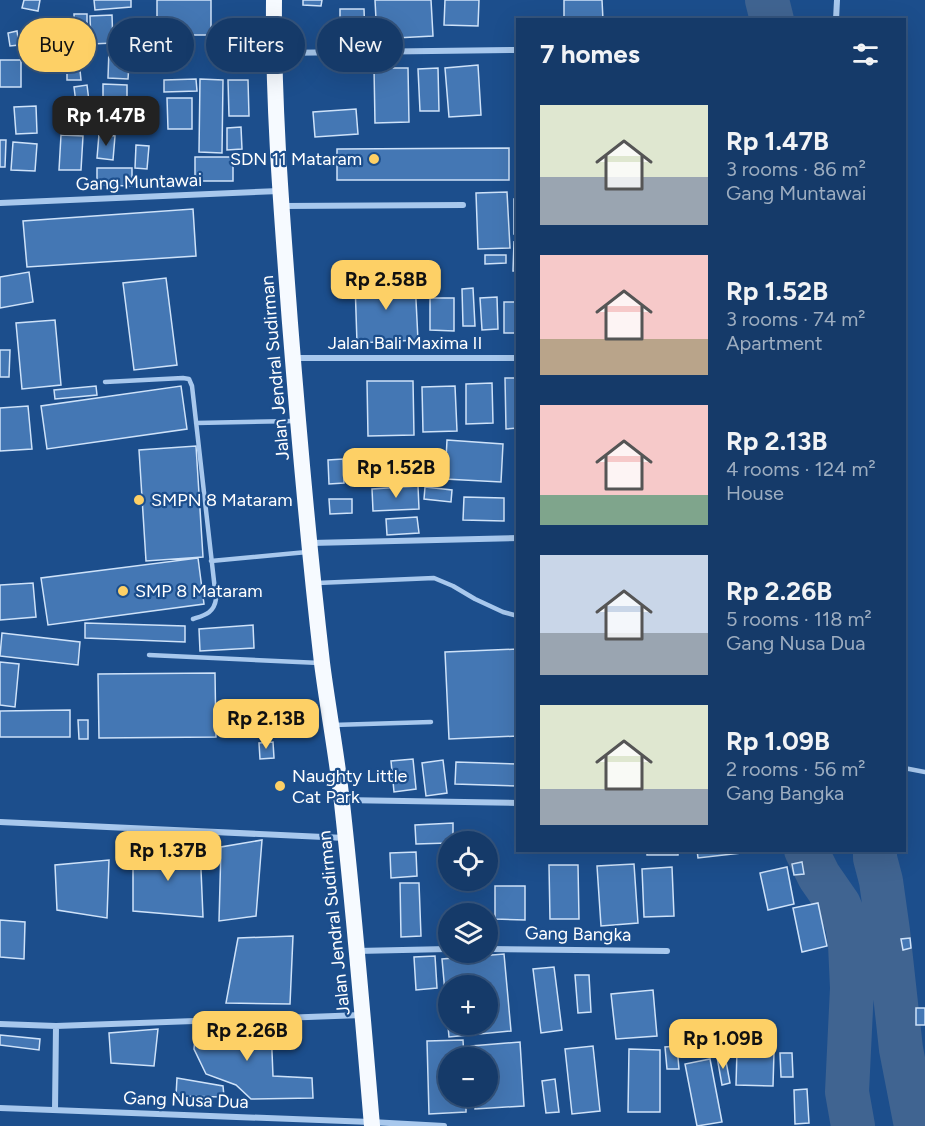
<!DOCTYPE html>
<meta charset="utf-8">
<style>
:root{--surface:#153a69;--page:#224571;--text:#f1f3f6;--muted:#9dadc0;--line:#34547d;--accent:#fdd066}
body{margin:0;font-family:Figtree,sans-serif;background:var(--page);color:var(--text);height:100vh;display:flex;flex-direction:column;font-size:22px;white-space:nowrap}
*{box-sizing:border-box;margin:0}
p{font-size:20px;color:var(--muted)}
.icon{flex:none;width:33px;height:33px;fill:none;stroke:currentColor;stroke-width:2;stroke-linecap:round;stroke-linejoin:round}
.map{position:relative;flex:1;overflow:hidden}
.side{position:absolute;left:516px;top:18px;width:390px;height:834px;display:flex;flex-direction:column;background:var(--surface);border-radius:0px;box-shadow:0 6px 24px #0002,0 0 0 2px var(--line)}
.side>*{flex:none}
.guide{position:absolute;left:18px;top:18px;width:408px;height:54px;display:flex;gap:12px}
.controls{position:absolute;left:438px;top:831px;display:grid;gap:12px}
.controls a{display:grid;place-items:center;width:60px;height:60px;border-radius:50%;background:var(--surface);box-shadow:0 6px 24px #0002,0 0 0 2px var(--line);font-size:30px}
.price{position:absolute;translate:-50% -51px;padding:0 14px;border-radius:12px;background:var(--accent);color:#111;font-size:20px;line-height:39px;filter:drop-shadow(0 2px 3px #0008)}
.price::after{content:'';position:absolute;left:50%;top:36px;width:18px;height:14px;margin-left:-9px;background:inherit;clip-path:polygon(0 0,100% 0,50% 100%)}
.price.on{background:#222;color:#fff}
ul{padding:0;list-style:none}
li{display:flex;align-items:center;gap:18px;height:150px;padding:0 24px}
li span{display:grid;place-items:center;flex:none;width:168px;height:120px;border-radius:0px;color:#555}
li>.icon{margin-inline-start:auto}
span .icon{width:72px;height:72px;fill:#fffc;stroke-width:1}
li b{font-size:26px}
h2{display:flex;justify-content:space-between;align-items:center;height:72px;padding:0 24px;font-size:26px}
.chip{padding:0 21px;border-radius:27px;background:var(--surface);box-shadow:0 6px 24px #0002,0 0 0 2px var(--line);font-size:21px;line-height:54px}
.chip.on{background:var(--accent);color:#111}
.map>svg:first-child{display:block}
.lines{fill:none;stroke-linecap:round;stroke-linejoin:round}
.river{stroke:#406491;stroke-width:44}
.building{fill:#4477b4;stroke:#cee2f9;stroke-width:1.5;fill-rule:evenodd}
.service{stroke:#a8c8ed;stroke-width:4.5}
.minor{stroke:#a8c8ed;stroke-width:6}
.trunk{stroke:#f6faff;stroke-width:16}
.poi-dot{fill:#fdd066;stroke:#1c4e8c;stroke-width:2}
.labels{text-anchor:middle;stroke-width:4.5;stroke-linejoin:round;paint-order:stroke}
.poi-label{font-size:18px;fill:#fff;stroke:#1c4e8c;text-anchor:start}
.street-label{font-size:18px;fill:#fff;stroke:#1c4e8c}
</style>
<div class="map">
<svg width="925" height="1126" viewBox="0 0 925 1126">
<rect width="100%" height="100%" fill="#1c4e8c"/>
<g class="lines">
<path class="river" d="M 767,0 L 772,20
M 806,850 L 819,876 L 839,905 L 847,925 L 850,944 L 852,988 L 847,1092 L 853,1126
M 875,850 L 875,858 L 881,881 L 888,931 L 901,1049 L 916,1126"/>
</g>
<path class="building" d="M 24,0 L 40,0 L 38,11 L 22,8 Z
M 94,0 L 131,0 L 131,7 L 95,10 Z
M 157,0 L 211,0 L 211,35 L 157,35 Z
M 303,0 L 322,0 L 321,6 L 303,5 Z
M 375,0 L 431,0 L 433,36 L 377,39 Z
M 445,0 L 479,0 L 478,26 L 444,25 Z
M 564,0 L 602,0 L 603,20 L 564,20 Z
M 340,9 L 364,9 L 365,37 L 340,38 Z
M 74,14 L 87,14 L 87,39 L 75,39 Z
M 112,15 L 113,43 L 91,44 L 90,16 Z
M 244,30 L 246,39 L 232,42 L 231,33 Z
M 17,31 L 19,45 L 10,46 L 8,33 Z
M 109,49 L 130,50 L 128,79 L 108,78 Z
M 137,52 L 153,53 L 152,73 L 136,73 Z
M 81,54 L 82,64 L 66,66 L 65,56 Z
M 0,60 L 21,60 L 21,87 L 0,87 Z
M 478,65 L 481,115 L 449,117 L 445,68 Z
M 374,68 L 408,68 L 409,122 L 375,123 Z
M 438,68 L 439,111 L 420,111 L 418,69 Z
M 80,70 L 81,80 L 67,80 L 67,71 Z
M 196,79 L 197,91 L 164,92 L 164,80 Z
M 200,79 L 223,80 L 222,153 L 199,152 Z
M 228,80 L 248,80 L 249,116 L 229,116 Z
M 103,84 L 127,85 L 127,103 L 103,102 Z
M 87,85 L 89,101 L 76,103 L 74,87 Z
M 167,98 L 192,98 L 192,129 L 168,129 Z
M 36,106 L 37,133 L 16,134 L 14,107 Z
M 99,108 L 114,108 L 114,128 L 99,128 Z
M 356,109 L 358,134 L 315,137 L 313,112 Z
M 241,127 L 242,149 L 227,150 L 227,128 Z
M 99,134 L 115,136 L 113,160 L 97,158 Z
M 61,135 L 83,136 L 81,170 L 59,170 Z
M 0,140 L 6,140 L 5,167 L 0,167 Z
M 13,142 L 37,144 L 35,171 L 11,170 Z
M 136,145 L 149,146 L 147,169 L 135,168 Z
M 509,148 L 509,180 L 337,180 L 337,149 Z
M 195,157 L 233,157 L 233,181 L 195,181 Z
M 97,168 L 132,168 L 132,186 L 97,185 Z
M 507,192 L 510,248 L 478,249 L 476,193 Z
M 514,199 L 518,199 L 518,234 L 514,234 Z
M 193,209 L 196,256 L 27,267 L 23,221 Z
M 514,242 L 518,243 L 518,271 L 513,271 Z
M 485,255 L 506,255 L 506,263 L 485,264 Z
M 29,272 L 33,302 L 0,308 L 0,277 Z
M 166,278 L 177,365 L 134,370 L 123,283 Z
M 415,280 L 418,340 L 357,343 L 355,282 Z
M 473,288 L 475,326 L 463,326 L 462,289 Z
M 497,297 L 498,329 L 482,330 L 480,298 Z
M 430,298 L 454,298 L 454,331 L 430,330 Z
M 504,302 L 518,302 L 518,333 L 504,333 Z
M 55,320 L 61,385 L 22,389 L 16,323 Z
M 0,350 L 10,350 L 9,377 L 0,377 Z
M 505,378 L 518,378 L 518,428 L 506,429 Z
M 367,381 L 413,381 L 414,435 L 368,436 Z
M 492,383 L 493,423 L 466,424 L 466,384 Z
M 96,386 L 97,395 L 55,399 L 54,390 Z
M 181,386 L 187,429 L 47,449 L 41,406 Z
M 455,386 L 457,431 L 423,432 L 422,387 Z
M 28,406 L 32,449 L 0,451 L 0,408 Z
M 447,440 L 503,444 L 501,482 L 445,479 Z
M 196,446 L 203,557 L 146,561 L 139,450 Z
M 380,456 L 381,482 L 363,483 L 362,457 Z
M 343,459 L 344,483 L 329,484 L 328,460 Z
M 418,486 L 419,509 L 373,511 L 372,489 Z
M 425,487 L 452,490 L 451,502 L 424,499 Z
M 464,497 L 504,498 L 504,521 L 463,520 Z
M 329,499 L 352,499 L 352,513 L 330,514 Z
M 417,517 L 419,533 L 387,535 L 386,519 Z
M 198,558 L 204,604 L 48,625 L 41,578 Z
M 33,583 L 36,617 L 0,620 L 0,585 Z
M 85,623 L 185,626 L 185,642 L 85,638 Z
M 253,625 L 254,648 L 200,651 L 199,629 Z
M 2,633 L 80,642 L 78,665 L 0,656 Z
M 518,649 L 518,736 L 449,739 L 445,652 Z
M 0,662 L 19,664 L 15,707 L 0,705 Z
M 215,673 L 216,737 L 99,738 L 98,674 Z
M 70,710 L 70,737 L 0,737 L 0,711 Z
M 78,720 L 88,720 L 88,739 L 79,739 Z
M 273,742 L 274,758 L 260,759 L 259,743 Z
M 413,759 L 416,789 L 394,792 L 391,761 Z
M 443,760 L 447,793 L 426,796 L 422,763 Z
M 456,762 L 518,764 L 518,786 L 455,784 Z
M 453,823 L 453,842 L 448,842 L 448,843 L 416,844 L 415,825 Z
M 262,840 L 256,916 L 219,921 L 221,847 Z
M 200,846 L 203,917 L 133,911 L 133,853 Z
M 647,850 L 678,850 L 678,855 L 647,855 Z
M 697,850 L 741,850 L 741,853 L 698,858 Z
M 416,852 L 417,876 L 391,878 L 390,853 Z
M 109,860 L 107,918 L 57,910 L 55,865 Z
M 802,862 L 804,874 L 794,875 L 792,864 Z
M 634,864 L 638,923 L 601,926 L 597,866 Z
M 549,865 L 578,865 L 579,919 L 550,919 Z
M 672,867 L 674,916 L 644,917 L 642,869 Z
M 787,867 L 794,904 L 768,910 L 760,873 Z
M 400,883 L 419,883 L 421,936 L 401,937 Z
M 495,886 L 525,886 L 525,920 L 495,919 Z
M 818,903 L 827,946 L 802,952 L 793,908 Z
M 0,920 L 25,922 L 24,959 L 0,957 Z
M 293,936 L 290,1004 L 226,1003 L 238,938 Z
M 910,938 L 911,948 L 903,950 L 901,939 Z
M 504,954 L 511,1031 L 449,1037 L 442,959 ZM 448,986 L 488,986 L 488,1024 L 448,1024 Z
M 435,956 L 437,988 L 416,990 L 414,957 Z
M 554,967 L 562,1030 L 541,1033 L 533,969 Z
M 575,975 L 589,975 L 591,1012 L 578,1013 Z
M 653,990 L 657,1036 L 616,1039 L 611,994 Z
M 916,1008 L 925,1008 L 925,1025 L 916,1025 Z
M 196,1026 L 271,1027 L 273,1076 L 312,1078 L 313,1098 L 251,1099 L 236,1085 L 206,1074 L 194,1049 Z
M 158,1029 L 154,1066 L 111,1063 L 109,1033 Z
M 0,1035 L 40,1039 L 39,1050 L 0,1045 Z
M 463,1040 L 464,1058 L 448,1058 L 448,1096 L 466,1096 L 466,1112 L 429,1114 L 427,1041 Z
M 520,1042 L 524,1106 L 475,1109 L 474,1096 L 488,1096 L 488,1058 L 472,1058 L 471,1046 Z
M 593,1046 L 600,1111 L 572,1114 L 565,1049 Z
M 677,1046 L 679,1069 L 667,1069 L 665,1047 Z
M 629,1049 L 660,1050 L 660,1112 L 628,1112 Z
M 737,1050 L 774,1051 L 773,1086 L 736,1085 Z
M 780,1053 L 792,1053 L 793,1077 L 781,1077 Z
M 725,1056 L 730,1083 L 722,1085 L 717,1057 Z
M 710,1059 L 722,1122 L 697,1126 L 685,1064 Z
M 177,1078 L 223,1086 L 224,1097 L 176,1096 Z
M 555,1079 L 559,1112 L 546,1113 L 542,1081 Z
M 807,1089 L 809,1123 L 795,1124 L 794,1090 Z"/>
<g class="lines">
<path class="service" d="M 105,382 L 183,378 L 189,379 L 192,386 L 216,599 C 214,613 205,615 193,619
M 196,423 L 295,421
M 211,561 L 307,552
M 317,583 L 434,578 L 453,586 L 475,599 L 503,612 L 518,616
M 149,655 L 320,663
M 333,725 L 431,722
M 904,768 L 925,772"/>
<path class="minor" d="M 836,20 L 837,0
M 277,53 L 518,50
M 0,203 L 279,191
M 282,206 L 463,205
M 293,358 L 518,358
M 311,543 L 518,538
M 342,800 L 518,803
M 0,822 L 345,838
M 488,949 L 667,951
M 357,951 L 448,949
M 0,1024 L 56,1026 L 362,1015
M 0,1108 L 371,1122 L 444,1126
M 55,1110 L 56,1026"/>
<path class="trunk" d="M 274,0 C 273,108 282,216 290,323 C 299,437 309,550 322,663 C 328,710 337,756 342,803 C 354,911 363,1018 372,1126"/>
</g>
<g class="poi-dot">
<circle cx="374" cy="159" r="6"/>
<circle cx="139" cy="500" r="6"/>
<circle cx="123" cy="591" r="6"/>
<circle cx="280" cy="786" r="6"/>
</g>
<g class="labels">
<g class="poi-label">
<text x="362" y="165" text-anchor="end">SDN 11 Mataram</text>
<text x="151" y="506">SMPN 8 Mataram</text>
<text x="135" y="597">SMP 8 Mataram</text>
<text x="292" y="782">Naughty Little<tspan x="292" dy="21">Cat Park</tspan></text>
</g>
<g class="street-label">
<text transform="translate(139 182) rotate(-2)" y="6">Gang Muntawai</text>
<text x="405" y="349">Jalan Bali Maxima II</text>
<text transform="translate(275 368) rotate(-95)" y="6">Jalan Jendral Sudirman</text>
<text transform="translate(334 923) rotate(-96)" y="6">Jalan Jendral Sudirman</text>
<text transform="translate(578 934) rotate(1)" y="6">Gang Bangka</text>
<text transform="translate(186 1100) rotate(2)" y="6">Gang Nusa Dua</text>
</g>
</g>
</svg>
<div class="controls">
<a><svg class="icon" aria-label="locate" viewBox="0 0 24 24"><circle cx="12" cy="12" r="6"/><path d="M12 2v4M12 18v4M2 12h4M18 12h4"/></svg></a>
<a><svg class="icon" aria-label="layers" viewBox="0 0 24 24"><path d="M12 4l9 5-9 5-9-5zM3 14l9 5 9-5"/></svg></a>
<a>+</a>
<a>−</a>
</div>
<b class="price on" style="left:106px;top:147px">Rp 1.47B</b>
<b class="price" style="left:386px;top:311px">Rp 2.58B</b>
<b class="price" style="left:396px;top:499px">Rp 1.52B</b>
<b class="price" style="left:266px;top:750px">Rp 2.13B</b>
<b class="price" style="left:168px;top:882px">Rp 1.37B</b>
<b class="price" style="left:247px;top:1062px">Rp 2.26B</b>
<b class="price" style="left:723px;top:1070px">Rp 1.09B</b>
<div class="guide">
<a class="chip on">Buy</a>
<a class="chip">Rent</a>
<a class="chip">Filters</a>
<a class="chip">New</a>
</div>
<section class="side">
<h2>7 homes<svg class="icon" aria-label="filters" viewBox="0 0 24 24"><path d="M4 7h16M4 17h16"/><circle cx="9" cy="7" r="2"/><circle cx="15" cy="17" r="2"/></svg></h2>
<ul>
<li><span style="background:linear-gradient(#dfe7d0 60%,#9aa5b1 0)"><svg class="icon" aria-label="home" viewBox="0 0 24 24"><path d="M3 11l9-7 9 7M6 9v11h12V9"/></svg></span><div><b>Rp 1.47B</b><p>3 rooms · 86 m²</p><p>Gang Muntawai</p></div></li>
<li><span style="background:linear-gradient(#f6c9c9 70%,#b9a48a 0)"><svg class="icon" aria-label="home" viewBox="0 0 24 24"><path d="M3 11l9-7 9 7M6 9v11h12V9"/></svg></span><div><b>Rp 1.52B</b><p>3 rooms · 74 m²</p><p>Apartment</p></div></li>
<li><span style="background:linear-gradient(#f6c9c9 75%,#7fa58c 0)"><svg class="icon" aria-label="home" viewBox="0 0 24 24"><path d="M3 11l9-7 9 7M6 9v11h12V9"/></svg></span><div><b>Rp 2.13B</b><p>4 rooms · 124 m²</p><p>House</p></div></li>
<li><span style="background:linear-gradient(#c9d6e8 65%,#9aa5b1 0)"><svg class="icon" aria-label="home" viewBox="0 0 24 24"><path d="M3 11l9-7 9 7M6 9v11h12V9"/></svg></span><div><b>Rp 2.26B</b><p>5 rooms · 118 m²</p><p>Gang Nusa Dua</p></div></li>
<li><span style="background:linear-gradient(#dfe7d0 70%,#9aa5b1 0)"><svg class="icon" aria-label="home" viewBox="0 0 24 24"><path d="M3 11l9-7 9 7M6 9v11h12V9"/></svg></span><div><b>Rp 1.09B</b><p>2 rooms · 56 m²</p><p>Gang Bangka</p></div></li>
</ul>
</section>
</div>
